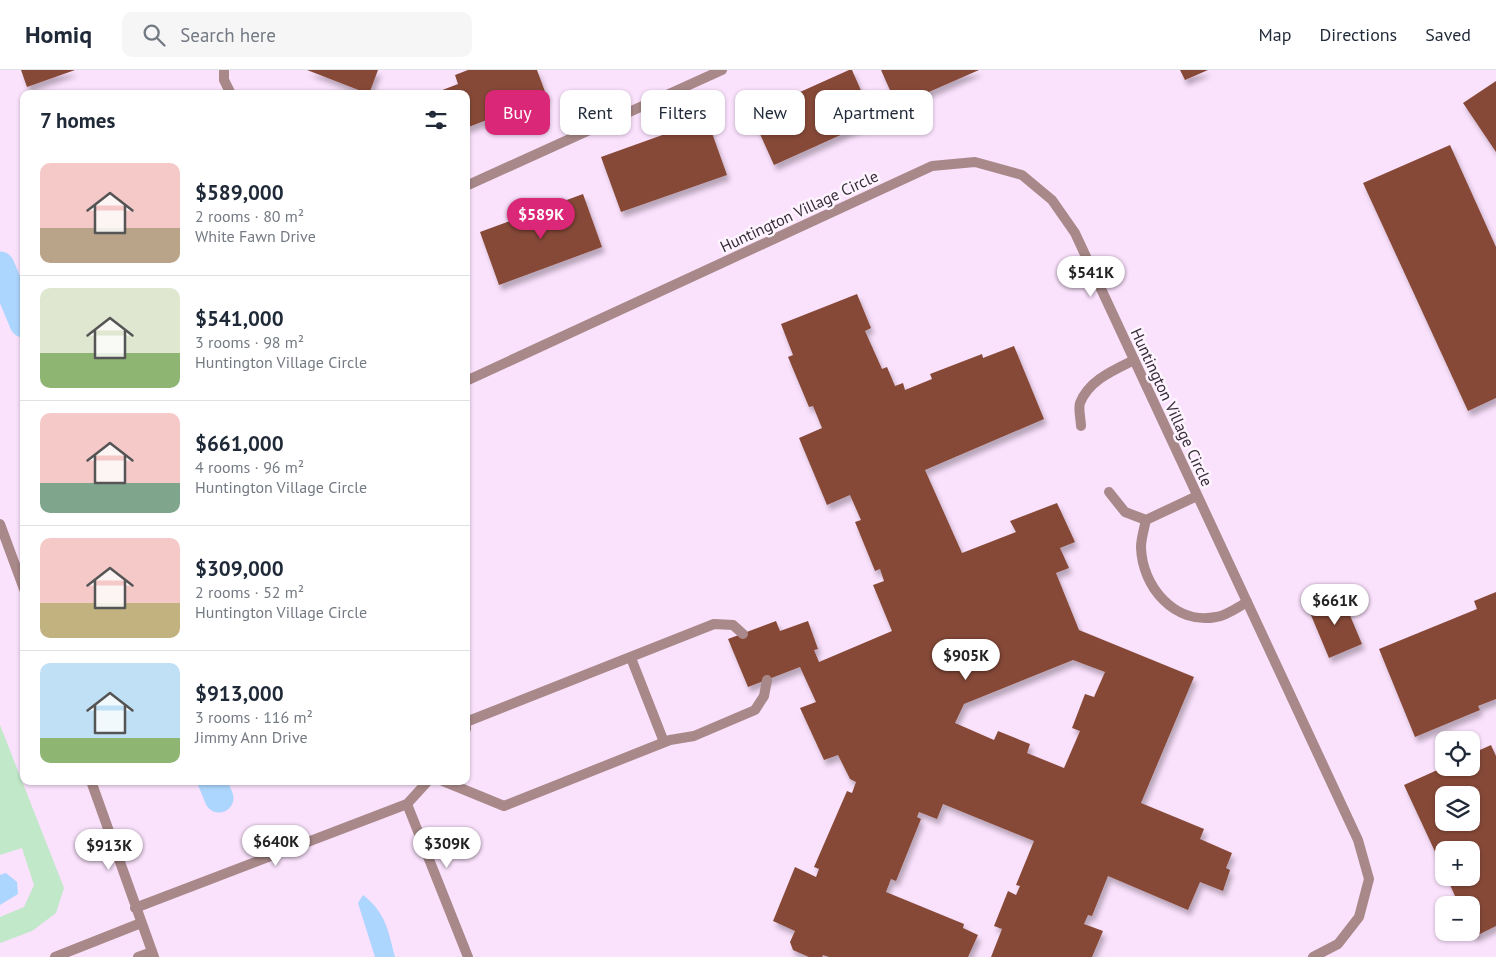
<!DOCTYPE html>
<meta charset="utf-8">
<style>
:root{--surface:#fff;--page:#f6f6f7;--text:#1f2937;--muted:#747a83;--line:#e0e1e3;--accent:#db2777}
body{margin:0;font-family:"PT Sans",sans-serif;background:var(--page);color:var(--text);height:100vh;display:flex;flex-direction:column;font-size:19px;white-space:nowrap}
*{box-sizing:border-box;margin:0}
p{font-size:16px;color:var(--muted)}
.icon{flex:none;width:28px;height:28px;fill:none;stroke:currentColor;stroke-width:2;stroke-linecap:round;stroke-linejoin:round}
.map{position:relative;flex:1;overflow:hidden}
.drawer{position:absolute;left:20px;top:20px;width:450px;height:695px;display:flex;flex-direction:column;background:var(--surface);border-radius:10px;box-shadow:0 1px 4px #0004}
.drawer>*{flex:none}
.guide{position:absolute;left:485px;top:20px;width:475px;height:45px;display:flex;gap:10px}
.fabs{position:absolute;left:1435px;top:661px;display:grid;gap:10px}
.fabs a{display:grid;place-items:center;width:45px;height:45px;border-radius:10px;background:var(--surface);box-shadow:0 1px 4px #0004;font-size:25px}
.price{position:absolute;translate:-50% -42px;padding:0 11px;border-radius:18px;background:#fff;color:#222;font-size:16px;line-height:32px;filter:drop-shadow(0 1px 2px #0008)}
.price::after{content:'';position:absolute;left:50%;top:30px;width:15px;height:11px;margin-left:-8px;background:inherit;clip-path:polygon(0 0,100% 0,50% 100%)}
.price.current{background:var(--accent);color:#fff}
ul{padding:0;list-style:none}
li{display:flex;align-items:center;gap:15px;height:125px;padding:0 20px}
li+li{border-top:1px solid var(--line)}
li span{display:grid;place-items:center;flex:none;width:140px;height:100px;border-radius:10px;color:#555}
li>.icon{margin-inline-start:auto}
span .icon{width:60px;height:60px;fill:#fffc;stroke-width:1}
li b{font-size:21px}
h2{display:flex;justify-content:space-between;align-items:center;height:60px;padding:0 20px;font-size:21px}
.chip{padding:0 18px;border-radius:10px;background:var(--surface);box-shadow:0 1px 4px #0004;font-size:18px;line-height:45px}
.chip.current{background:var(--accent);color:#fff}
header{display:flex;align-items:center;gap:30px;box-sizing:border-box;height:70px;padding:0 25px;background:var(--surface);border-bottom:1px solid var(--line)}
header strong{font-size:24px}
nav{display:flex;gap:28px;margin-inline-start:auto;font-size:18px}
.search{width:350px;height:45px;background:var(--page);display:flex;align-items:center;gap:12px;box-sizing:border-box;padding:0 18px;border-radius:10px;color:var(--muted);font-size:19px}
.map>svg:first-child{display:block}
.green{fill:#c0e8c9}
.water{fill:#add6fe}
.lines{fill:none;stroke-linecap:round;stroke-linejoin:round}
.canal{stroke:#add6fe;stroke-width:29}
.building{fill:#864937;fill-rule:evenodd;filter:url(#shadow)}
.lane{stroke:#a88888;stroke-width:10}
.street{stroke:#a88888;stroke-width:10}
.labels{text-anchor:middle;stroke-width:5;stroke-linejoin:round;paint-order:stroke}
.street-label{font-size:16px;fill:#372d38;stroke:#fef4ff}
</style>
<header>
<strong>Homiq</strong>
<div class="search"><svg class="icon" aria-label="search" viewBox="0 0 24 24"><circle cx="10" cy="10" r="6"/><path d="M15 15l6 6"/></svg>Search here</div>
<nav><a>Map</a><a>Directions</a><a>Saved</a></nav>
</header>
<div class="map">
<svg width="1496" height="887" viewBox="0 0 1496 887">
<defs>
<filter id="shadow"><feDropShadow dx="3" dy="5.5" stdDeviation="2.5" flood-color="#0004"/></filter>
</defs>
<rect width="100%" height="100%" fill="#fae1fc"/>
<path class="green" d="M 0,655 L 64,818 L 56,843 L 32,861 L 0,873 L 0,847 L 24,837 L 34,815 L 22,778 L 0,785 Z"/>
<path class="water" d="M 6,803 L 17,812 L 18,824 L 0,835 L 0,805 Z
M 363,825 C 386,843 388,860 395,887 L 375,887 L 358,833 Z"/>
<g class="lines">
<path class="canal" d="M 0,196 L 24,253
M 212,711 L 219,728"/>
</g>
<path class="building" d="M 21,0 L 75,0 L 27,17 Z
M 307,0 L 378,0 L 369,24 Z
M 468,0 L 537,0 L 547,27 L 466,58 L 466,24 L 432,24 L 458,14 L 455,5 Z
M 849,0 L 852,0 L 874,50 L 774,95 L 751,44 Z
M 881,0 L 979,0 L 897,36 Z
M 1180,0 L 1208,0 L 1185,10 Z
M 1496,11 L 1496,82 L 1463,33 Z
M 707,49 L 727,105 L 621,142 L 601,87 Z
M 1450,75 L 1496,177 L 1496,328 L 1468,341 L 1363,113 Z
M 583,124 L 602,177 L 499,215 L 480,162 Z
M 857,224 L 871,258 L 865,261 L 882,299 L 887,297 L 895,316 L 903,313 L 905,320 L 932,309 L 930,304 L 982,284 L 983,288 L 1014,276 L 1044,349 L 925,400 L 962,483 L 1016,462 L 1010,451 L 1057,433 L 1075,472 L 1060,478 L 1069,498 L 1056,503 L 1079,560 L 1194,607 L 1141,733 L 1204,759 L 1200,769 L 1232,783 L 1226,798 L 1230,800 L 1223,821 L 1200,812 L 1188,840 L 1108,806 L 1092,846 L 1088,845 L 1084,854 L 1103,861 L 1092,887 L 991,887 L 1002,859 L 994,856 L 1008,821 L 1016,825 L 1020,816 L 1016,815 L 1034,771 L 943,734 L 937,749 L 919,742 L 917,747 L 921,749 L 896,811 L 891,809 L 886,822 L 964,854 L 963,858 L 978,865 L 968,887 L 829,887 L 823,885 L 822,887 L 809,887 L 793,880 L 790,872 L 795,861 L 773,851 L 795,797 L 816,807 L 819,799 L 814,797 L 847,721 L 852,723 L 856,712 L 850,709 L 838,685 L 824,690 L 800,638 L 816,632 L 800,597 L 748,617 L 728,569 L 776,551 L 780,561 L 808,551 L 818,579 L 814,580 L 819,592 L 892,561 L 873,515 L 884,511 L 880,499 L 875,501 L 855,452 L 861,450 L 850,425 L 827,435 L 799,368 L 822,358 L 813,336 L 809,337 L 788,287 L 793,285 L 781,254 ZM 1073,590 L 1105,602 L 1094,627 L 1085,624 L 1072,658 L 1080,661 L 1064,698 L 1027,683 L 1030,674 L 998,661 L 994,670 L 955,653 L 964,634 Z
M 1496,522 L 1496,629 L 1478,636 L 1480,640 L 1415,667 L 1379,579 L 1477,539 L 1474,531 Z
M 1341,524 L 1362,574 L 1329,588 L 1308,538 Z
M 1491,675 L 1496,686 L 1496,856 L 1474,867 L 1471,862 L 1471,835 L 1459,835 L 1447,808 L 1471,808 L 1471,780 L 1444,780 L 1444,801 L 1404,715 L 1444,697 L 1471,698 L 1471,684 ZM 1444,725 L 1471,725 L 1471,752 L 1444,752 Z"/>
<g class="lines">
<path class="lane" d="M 1081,356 C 1081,350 1078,339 1080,333 C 1089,310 1114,300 1134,290
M 1109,422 L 1125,442 L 1146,450
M 1197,426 L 1146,450 C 1144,459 1141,469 1141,477 C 1142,517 1175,555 1216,547 C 1226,546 1238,537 1247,532
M 631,588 L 664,672
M 466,652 L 714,554 L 733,555 L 743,564
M 443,711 L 504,736 L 670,670 L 694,666 L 755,640 L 764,626 L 767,610
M 55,887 L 141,853
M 138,887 L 152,882"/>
<path class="street" d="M 224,0 L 224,10 L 231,24
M 466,116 L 722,0
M 466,311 L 932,96 L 975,92 L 1022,105 L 1052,130 L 1075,163 L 1358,770 L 1369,809 L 1359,847 L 1338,874 L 1313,887
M 0,454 L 24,519
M 466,657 L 466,659
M 91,711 L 154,887
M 428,711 L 407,734 L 468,887
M 135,838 L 407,734"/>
</g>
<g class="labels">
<g class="street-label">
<text transform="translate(799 141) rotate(-25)" y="6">Huntington Village Circle</text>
<text transform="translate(1172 337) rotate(65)" y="6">Huntington Village Circle</text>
</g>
</g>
</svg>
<div class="fabs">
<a><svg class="icon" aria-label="locate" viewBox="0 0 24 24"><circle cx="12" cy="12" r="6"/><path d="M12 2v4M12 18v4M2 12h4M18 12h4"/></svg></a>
<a><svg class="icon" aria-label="layers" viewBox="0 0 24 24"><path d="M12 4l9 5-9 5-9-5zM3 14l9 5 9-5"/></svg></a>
<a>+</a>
<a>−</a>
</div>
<b class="price current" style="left:541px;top:170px">$589K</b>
<b class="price" style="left:1091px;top:228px">$541K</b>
<b class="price" style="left:1335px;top:556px">$661K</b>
<b class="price" style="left:966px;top:611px">$905K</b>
<b class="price" style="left:276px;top:797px">$640K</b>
<b class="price" style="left:447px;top:799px">$309K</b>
<b class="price" style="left:109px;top:801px">$913K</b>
<div class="guide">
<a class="chip current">Buy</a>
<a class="chip">Rent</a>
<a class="chip">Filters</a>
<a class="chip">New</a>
<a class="chip">Apartment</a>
</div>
<section class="drawer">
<h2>7 homes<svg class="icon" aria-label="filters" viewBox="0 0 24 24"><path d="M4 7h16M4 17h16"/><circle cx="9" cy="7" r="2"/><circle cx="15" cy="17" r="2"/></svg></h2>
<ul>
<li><span style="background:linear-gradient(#f6c9c9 65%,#b9a48a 0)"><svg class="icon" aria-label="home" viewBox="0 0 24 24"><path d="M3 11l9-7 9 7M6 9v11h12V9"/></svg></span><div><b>$589,000</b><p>2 rooms · 80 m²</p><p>White Fawn Drive</p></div></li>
<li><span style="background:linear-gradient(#dfe7d0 65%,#8fb573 0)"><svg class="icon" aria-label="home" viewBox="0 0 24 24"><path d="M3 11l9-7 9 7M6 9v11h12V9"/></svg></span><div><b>$541,000</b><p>3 rooms · 98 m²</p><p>Huntington Village Circle</p></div></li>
<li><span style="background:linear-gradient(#f6c9c9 70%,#7fa58c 0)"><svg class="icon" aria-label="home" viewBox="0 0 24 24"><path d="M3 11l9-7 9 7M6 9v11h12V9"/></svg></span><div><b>$661,000</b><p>4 rooms · 96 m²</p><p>Huntington Village Circle</p></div></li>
<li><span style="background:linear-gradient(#f6c9c9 65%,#c2b280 0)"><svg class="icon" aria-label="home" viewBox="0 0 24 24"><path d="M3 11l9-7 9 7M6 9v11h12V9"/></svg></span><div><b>$309,000</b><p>2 rooms · 52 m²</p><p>Huntington Village Circle</p></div></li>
<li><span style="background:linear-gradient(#bfe0f5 75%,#8fb573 0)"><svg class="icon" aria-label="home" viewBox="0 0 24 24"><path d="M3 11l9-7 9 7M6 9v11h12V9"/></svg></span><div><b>$913,000</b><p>3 rooms · 116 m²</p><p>Jimmy Ann Drive</p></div></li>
</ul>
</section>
</div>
